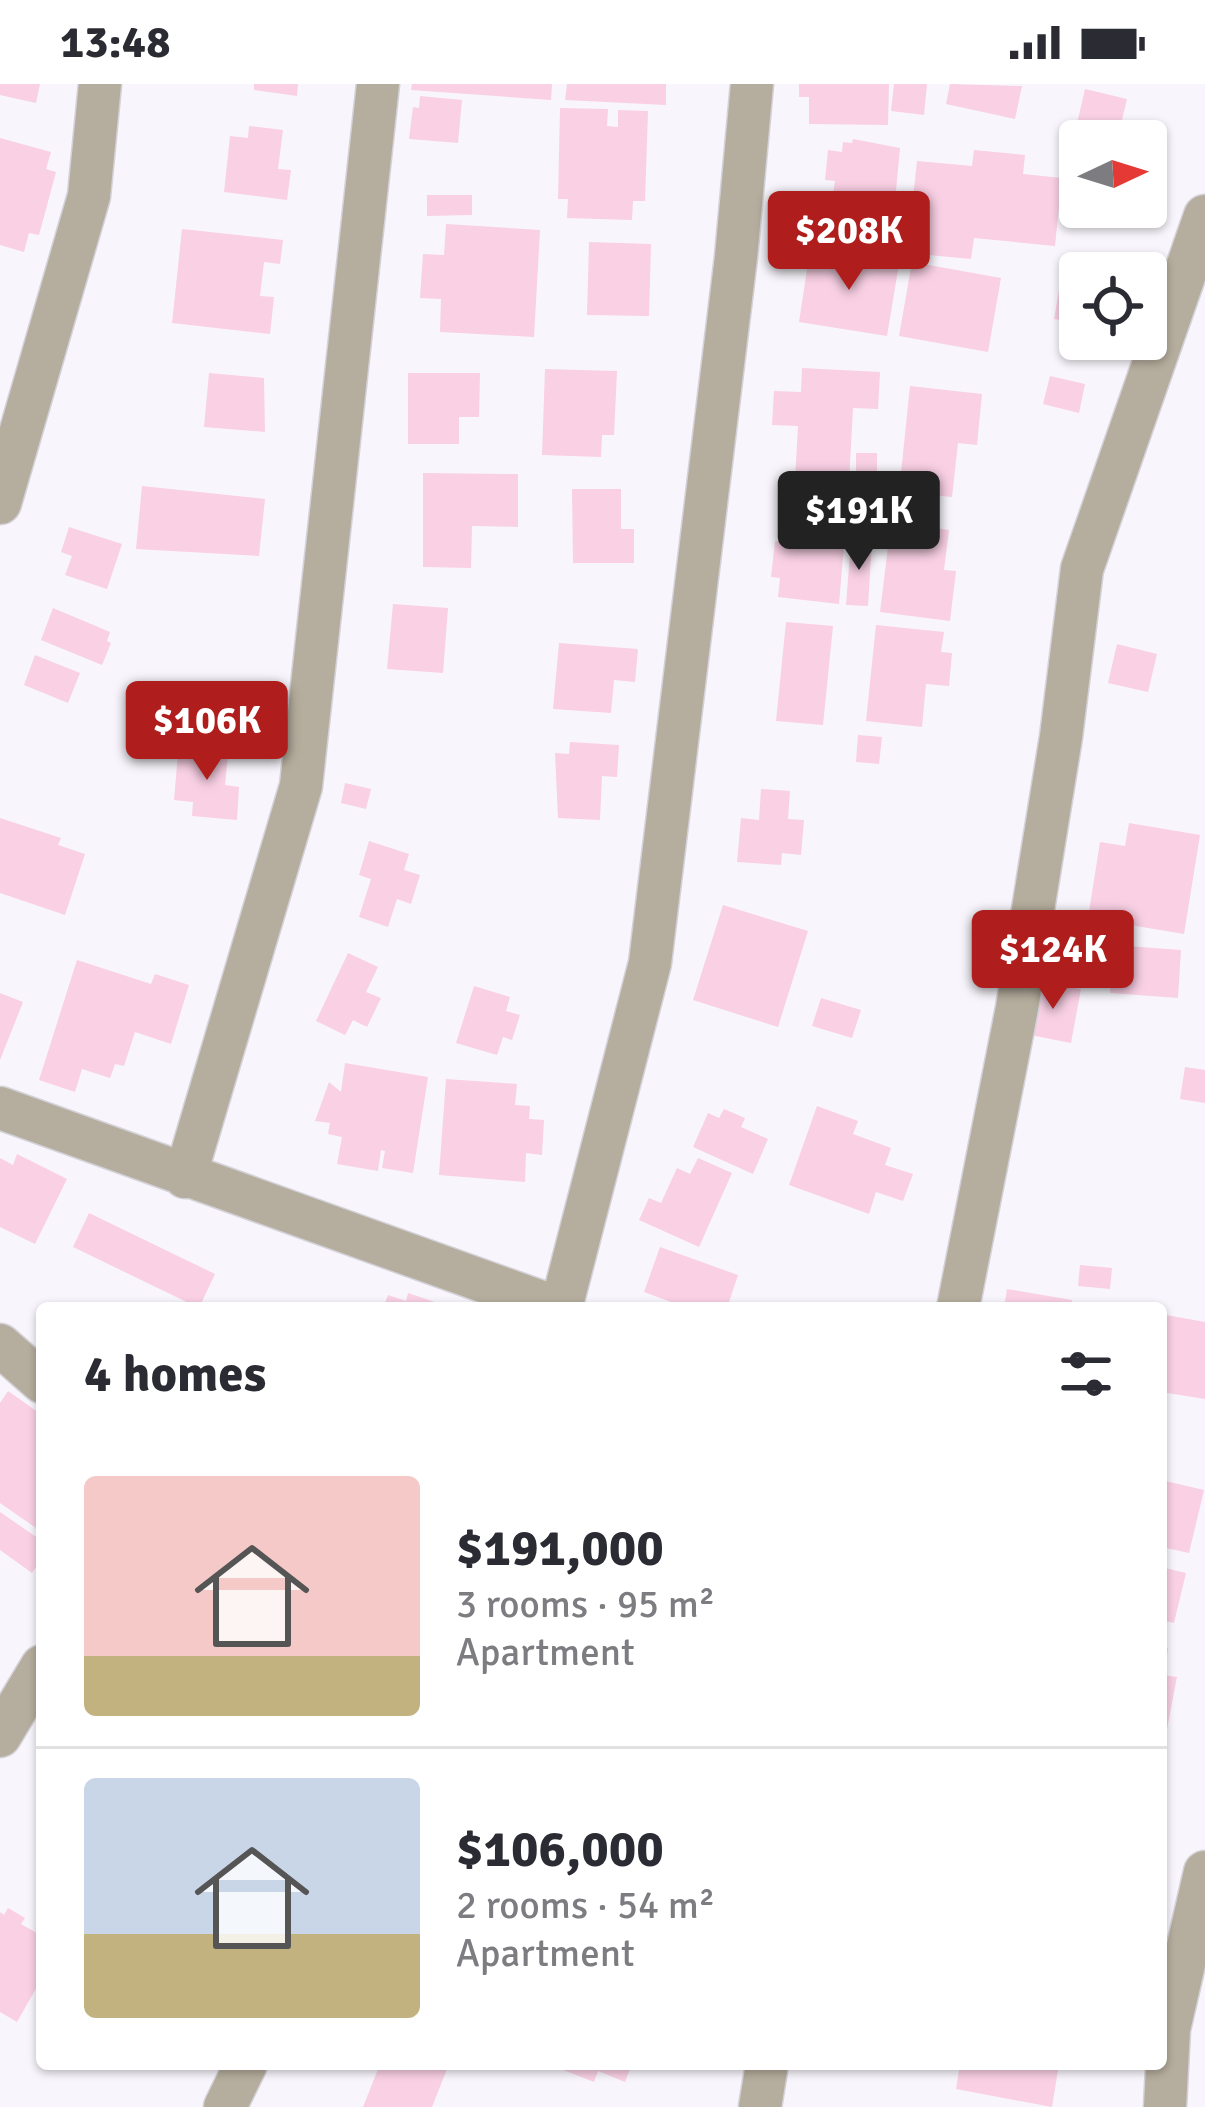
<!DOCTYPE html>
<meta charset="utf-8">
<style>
:root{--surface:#fff;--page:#f2f2f3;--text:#2b2b33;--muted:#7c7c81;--line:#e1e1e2;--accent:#af1e1c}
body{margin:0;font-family:Signika,sans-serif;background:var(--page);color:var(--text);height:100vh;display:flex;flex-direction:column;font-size:45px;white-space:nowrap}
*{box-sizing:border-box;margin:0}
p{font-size:39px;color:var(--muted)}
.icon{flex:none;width:66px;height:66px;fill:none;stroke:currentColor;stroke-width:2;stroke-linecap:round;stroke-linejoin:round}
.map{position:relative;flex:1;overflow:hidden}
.side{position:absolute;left:36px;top:1218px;width:1131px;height:768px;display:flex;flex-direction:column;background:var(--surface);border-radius:12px;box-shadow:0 3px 9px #0004}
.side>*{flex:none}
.needle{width:78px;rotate:86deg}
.fabs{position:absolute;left:1059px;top:36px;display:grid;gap:24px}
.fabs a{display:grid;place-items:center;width:108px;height:108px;border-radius:12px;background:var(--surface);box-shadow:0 3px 9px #0004;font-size:60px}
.price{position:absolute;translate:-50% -102px;padding:0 27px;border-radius:12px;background:var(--accent);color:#fff;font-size:39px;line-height:78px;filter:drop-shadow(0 3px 6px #0008)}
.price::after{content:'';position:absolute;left:50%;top:72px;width:36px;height:27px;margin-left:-18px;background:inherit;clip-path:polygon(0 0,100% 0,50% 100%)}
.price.active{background:#222;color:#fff}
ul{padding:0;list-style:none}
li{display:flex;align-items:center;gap:36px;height:300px;padding:0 48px}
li+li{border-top:3px solid var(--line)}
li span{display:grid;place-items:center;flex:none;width:336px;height:240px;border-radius:12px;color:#555}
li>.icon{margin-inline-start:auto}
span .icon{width:144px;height:144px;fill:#fffc;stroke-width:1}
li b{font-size:51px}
h2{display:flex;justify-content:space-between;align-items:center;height:144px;padding:0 48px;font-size:51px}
.status{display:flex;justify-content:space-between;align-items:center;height:84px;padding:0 60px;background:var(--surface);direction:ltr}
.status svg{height:33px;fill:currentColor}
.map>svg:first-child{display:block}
.building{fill:#f9d0e4}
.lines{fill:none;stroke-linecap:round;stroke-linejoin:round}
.minor-casing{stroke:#d4d2d9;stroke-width:45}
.minor{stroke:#b5ad9d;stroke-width:42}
</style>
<div class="status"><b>13:48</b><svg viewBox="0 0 49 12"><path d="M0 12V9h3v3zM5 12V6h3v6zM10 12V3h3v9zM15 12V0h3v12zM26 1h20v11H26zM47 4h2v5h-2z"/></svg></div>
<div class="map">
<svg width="1205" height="2023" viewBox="0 0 1205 2023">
<rect width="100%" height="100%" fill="#f8f6fc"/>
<path class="building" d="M 0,0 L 40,0 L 36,19 L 0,11 Z
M 254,0 L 298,0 L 297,12 L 254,6 Z
M 412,0 L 552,0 L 551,16 L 411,6 Z
M 567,0 L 666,0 L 666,21 L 565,16 Z
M 799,0 L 889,0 L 888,41 L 809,40 L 809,13 L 799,13 Z
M 894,0 L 927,0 L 924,31 L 891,27 Z
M 950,0 L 1022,2 L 1015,35 L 946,20 Z
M 1085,5 L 1127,15 L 1117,57 L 1080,57 L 1080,68 L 1071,66 Z
M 420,12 L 462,16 L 458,59 L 409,55 L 413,23 L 419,24 Z
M 560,24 L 608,25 L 607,42 L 618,43 L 618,26 L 648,27 L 645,117 L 633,117 L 632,136 L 567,134 L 568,115 L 558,115 Z
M 249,42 L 283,46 L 278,85 L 291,86 L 287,116 L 224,108 L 230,52 L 248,54 Z
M 0,54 L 51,68 L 46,85 L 56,88 L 39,151 L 29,149 L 24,168 L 0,161 Z
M 853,55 L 900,64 L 890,170 L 833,164 L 838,110 L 833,110 L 835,97 L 825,96 L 828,66 L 842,68 L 843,58 L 852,59 Z
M 974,66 L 1025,71 L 1023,90 L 1062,94 L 1055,162 L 974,154 L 971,175 L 907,169 L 917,77 L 972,82 Z
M 427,111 L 472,111 L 472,131 L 427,132 Z
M 446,140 L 540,146 L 534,253 L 440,248 L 441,215 L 420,214 L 423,170 L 444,171 Z
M 182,145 L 283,156 L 280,180 L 264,178 L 260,212 L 274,213 L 270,250 L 172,239 Z
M 589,158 L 651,160 L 649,232 L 587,231 Z
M 810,166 L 899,180 L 887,252 L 799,238 Z
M 912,178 L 1001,194 L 988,268 L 899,252 Z
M 1062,189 L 1080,192 L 1080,239 L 1054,235 Z
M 802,284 L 880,288 L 878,325 L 853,324 L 849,399 L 795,396 L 798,342 L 772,341 L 774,307 L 801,308 Z
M 545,285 L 617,287 L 614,351 L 602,351 L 601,373 L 542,371 Z
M 209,289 L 264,294 L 265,348 L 204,343 Z
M 408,289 L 480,289 L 479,333 L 459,333 L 459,360 L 408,360 Z
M 1050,292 L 1085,300 L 1079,329 L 1043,320 Z
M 910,302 L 982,310 L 977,361 L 958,359 L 952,413 L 899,408 Z
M 856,369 L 877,369 L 877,409 L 856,409 Z
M 423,389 L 518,390 L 518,443 L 472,442 L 471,484 L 423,483 Z
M 142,402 L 265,415 L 259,472 L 136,465 Z
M 572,405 L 621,405 L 621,445 L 634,445 L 634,479 L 573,479 Z
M 826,413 L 856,416 L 852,450 L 845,449 L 839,520 L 778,513 L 780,494 L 771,493 L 775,457 L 794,459 L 797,429 L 824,432 Z
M 892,430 L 924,435 L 923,442 L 949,446 L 944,486 L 956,487 L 950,537 L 880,528 Z
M 69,443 L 122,460 L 107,505 L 65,491 L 72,472 L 61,468 Z
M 851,456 L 872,458 L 868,522 L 846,521 Z
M 393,520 L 448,524 L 443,589 L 387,585 Z
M 53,524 L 110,548 L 107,557 L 111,559 L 102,581 L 41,556 Z
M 786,538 L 833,542 L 823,641 L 776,637 Z
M 876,541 L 944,548 L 941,568 L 952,569 L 949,602 L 926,600 L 922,643 L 866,637 Z
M 559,559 L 638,565 L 635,598 L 614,596 L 611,629 L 553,625 Z
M 1117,560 L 1157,570 L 1148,608 L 1108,599 Z
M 35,571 L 80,589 L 68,619 L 24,601 Z
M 858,651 L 882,653 L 879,680 L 856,678 Z
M 570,658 L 619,661 L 617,693 L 602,692 L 600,736 L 558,734 L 555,669 L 569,670 Z
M 201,659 L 229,661 L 225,701 L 239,703 L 237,736 L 192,732 L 193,718 L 174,716 L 178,669 L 197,670 Z
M 345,699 L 371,705 L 366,725 L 341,719 Z
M 761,705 L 790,707 L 788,735 L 804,736 L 801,771 L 782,769 L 781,781 L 737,778 L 741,734 L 759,736 Z
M 0,734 L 61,754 L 58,761 L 85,770 L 65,831 L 0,809 Z
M 1129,739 L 1200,751 L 1184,850 L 1088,834 L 1100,758 L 1125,762 Z
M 369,757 L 409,770 L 404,786 L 420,791 L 411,820 L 397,815 L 388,843 L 359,833 L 371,795 L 359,791 Z
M 723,821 L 808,847 L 778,943 L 693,916 Z
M 1114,861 L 1181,866 L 1178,914 L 1110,909 Z
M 348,869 L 378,883 L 366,908 L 381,914 L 367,943 L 353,936 L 345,951 L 316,937 Z
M 77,876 L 151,900 L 155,890 L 189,901 L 171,960 L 135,948 L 124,982 L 115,980 L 110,994 L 82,985 L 75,1008 L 39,996 Z
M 1034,897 L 1081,905 L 1071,959 L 1025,950 Z
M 474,902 L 510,913 L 506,927 L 520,931 L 512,956 L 503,953 L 497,971 L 456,959 Z
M 0,909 L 23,918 L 0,976 Z
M 821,914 L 861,926 L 852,954 L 812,942 Z
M 345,979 L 428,993 L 413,1089 L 382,1084 L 385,1067 L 381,1066 L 378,1087 L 337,1080 L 342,1053 L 328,1050 L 330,1039 L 315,1037 L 329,998 L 341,1008 Z
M 1185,983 L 1205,986 L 1205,1019 L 1180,1015 Z
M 446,995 L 517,1000 L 515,1021 L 530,1022 L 529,1035 L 544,1036 L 542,1071 L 526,1069 L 525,1098 L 439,1091 Z
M 817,1022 L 858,1037 L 853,1050 L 891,1064 L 885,1081 L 913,1090 L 903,1117 L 876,1108 L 869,1130 L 789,1101 Z
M 724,1025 L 745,1034 L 741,1043 L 768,1055 L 753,1090 L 693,1063 L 708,1029 L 719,1034 Z
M 17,1070 L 67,1095 L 35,1160 L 0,1143 L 0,1074 L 13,1081 Z
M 698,1074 L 732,1089 L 699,1163 L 639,1136 L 649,1114 L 661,1119 L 677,1084 L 690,1090 Z
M 89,1129 L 215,1190 L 199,1224 L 73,1163 Z
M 660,1163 L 738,1191 L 727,1224 L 687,1224 L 644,1208 Z
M 1080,1181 L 1112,1184 L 1110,1205 L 1078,1202 Z
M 1007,1205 L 1072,1216 L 1071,1224 L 1004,1224 Z
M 408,1209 L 450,1223 L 449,1224 L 383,1224 L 388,1211 L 406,1217 Z
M 1166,1231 L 1205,1238 L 1205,1315 L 1161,1308 L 1161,1260 Z
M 8,1307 L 42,1331 L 42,1436 L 36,1444 L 0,1419 L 0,1319 Z
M 1161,1396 L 1204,1406 L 1189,1469 L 1161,1463 Z
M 0,1428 L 42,1457 L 42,1474 L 32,1489 L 0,1466 Z
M 1161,1483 L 1186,1489 L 1174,1539 L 1161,1536 Z
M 1161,1563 L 1168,1564 L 1164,1591 L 1177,1593 L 1167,1645 L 1161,1644 Z
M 8,1824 L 25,1834 L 21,1840 L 42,1852 L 42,1894 L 17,1938 L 0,1928 L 0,1828 L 4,1831 Z
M 380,1980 L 449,1980 L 432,2023 L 363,2023 Z
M 560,1980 L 632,1980 L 625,1998 L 598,1987 L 594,1998 L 558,1984 Z
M 960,1980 L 1059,1980 L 1052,2023 L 956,2005 Z"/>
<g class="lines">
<g class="minor-casing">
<path id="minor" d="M 0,419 L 89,112 L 100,0
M 0,1024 L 558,1224
M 185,1093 L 301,702 L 378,0
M 561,1224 L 650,879 L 736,173 L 752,0
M 958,1224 L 1017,924 L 1061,653 L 1082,485 L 1205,132
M 0,1261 L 42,1298
M 0,1652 L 42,1582
M 225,2023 L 246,1980
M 760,2023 L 767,1980
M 1165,2023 L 1169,1945 L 1205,1788"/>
</g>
<use href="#minor" class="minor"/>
</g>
</svg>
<div class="fabs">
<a><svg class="needle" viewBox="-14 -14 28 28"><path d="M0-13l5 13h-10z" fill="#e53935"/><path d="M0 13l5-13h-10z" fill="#7c7c81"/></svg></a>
<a><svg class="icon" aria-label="locate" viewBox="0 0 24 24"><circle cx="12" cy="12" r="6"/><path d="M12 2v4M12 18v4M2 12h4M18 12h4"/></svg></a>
</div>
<b class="price" style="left:849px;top:209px">$208K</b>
<b class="price active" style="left:859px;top:489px">$191K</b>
<b class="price" style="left:207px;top:699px">$106K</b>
<b class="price" style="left:1053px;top:928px">$124K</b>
<section class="side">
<h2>4 homes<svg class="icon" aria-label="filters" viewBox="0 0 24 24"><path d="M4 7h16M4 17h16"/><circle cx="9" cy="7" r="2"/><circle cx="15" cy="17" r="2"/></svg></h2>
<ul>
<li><span style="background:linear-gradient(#f6c9c9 75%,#c2b280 0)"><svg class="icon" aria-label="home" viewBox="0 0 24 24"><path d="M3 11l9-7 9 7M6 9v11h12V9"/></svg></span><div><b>$191,000</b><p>3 rooms · 95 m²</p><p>Apartment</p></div></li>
<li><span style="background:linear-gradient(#c9d6e8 65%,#c2b280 0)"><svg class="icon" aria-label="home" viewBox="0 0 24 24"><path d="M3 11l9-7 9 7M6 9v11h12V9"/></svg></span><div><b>$106,000</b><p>2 rooms · 54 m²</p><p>Apartment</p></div></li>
</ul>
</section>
</div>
